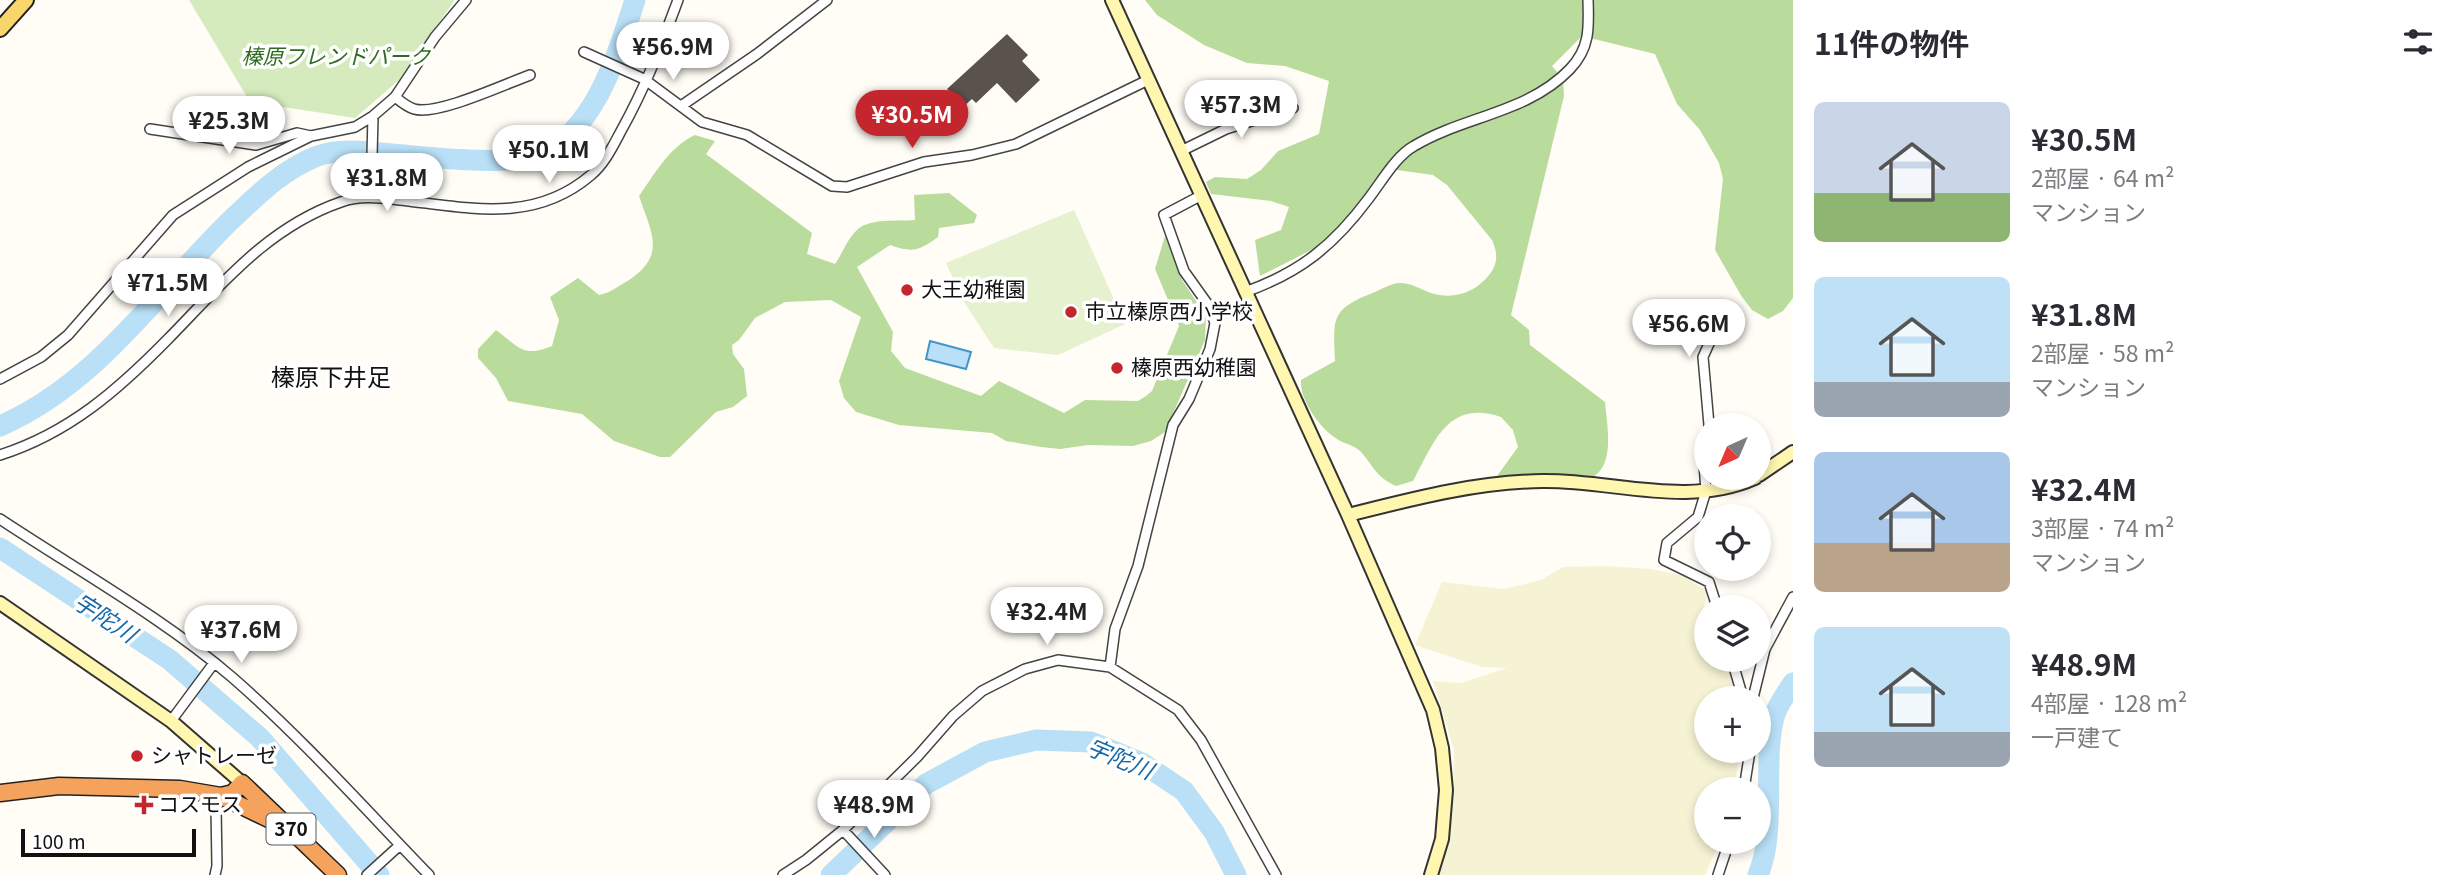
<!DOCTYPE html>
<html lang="ja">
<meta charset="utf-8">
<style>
:root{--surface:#fff;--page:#f7f7f7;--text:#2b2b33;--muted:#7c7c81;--accent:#c4262e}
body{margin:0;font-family:Georgia,"Noto Sans JP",serif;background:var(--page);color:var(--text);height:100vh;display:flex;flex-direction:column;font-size:26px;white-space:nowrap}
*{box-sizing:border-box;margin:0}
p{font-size:23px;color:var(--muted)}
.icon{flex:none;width:38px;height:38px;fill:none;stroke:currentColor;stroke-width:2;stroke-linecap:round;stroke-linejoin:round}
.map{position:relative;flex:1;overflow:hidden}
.panel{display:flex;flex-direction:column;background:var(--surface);width:665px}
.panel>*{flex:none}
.needle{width:46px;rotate:224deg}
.fabs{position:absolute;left:1694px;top:413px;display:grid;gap:14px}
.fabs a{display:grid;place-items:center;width:77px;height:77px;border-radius:50%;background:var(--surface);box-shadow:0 4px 10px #0003;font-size:35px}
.scale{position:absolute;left:21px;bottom:18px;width:175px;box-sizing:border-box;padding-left:7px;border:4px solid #111;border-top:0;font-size:19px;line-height:24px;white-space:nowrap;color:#111;-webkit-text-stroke:5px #fff;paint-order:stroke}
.price{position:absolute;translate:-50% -60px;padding:0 16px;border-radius:24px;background:#fff;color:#222;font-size:23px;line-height:46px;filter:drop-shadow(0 2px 4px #0008)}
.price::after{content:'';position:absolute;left:50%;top:42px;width:21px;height:16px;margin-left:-10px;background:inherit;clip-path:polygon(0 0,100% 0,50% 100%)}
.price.on{background:var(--accent);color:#fff}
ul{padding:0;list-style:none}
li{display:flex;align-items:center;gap:21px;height:175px;padding:0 21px}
li span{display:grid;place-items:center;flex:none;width:196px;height:140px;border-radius:10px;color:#555}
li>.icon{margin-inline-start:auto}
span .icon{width:84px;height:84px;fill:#fffc;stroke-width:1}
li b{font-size:30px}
h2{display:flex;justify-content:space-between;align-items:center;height:84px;padding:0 21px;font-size:30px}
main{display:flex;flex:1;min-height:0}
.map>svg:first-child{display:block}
.farmland{fill:#f6f3d4}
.green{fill:#d5ebbd}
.forest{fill:#b9dc9c}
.pitch{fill:#e6f2cf}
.water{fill:#b9e0f7;stroke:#3f96cf;stroke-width:2}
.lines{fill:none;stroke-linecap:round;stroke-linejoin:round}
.river{stroke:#b9e0f7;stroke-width:21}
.building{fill:#5a524d}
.street-casing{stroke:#444;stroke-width:12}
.secondary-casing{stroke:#333;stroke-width:16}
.primary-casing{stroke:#222;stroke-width:18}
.highway-casing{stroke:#222;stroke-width:19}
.street{stroke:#fff;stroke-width:9}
.secondary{stroke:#fff6b0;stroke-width:12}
.primary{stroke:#f9d66b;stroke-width:14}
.highway{stroke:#f5a25d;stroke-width:16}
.poi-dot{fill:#c4262e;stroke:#fff;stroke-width:2.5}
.labels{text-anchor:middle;stroke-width:7;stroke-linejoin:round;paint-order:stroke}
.shield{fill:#fff;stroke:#585858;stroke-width:2}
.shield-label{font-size:19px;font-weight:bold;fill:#111}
.park-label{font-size:21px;font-style:italic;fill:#2f6b1f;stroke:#fff}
.poi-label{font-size:21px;fill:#111;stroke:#fff;text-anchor:start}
.water-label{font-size:23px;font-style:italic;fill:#1768a6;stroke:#fff}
.quarter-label{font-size:24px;fill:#111;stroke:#fff}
</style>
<main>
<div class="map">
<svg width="1793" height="875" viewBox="0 0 1793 875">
<rect width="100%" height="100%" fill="#fffdf5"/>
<path class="farmland" d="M 1606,566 L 1651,569 L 1681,575 L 1708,591 L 1698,628 L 1706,643 L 1706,660 L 1726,660 L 1736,698 L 1706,698 L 1706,751 L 1740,752 L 1734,789 L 1706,789 L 1706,842 L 1719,842 L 1707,871 L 1705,875 L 1439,875 L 1444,860 L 1453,800 L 1454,750 L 1433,681 L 1461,683 L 1507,668 L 1482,667 L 1415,645 L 1442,582 L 1504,589 L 1541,580 L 1563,567 Z"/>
<path class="green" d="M 189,0 L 453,0 L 454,1 L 399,80 L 355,118 L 250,102 Z"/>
<path class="forest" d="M 1145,0 L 1793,0 L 1793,298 L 1783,311 L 1768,319 L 1752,310 L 1742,297 L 1715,250 L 1723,179 L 1719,163 L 1700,130 L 1677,104 L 1655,54 L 1582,36 L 1552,66 L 1563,79 L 1564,96 L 1511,315 L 1529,330 L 1530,345 L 1605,402 C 1607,427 1617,471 1586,480 L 1495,479 L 1518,447 L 1513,430 L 1501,417 C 1447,399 1434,443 1413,481 L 1396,486 C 1375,476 1375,468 1361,452 C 1355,445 1344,444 1337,439 C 1320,429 1299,399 1301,380 L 1335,361 C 1333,317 1331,309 1375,292 C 1382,289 1392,283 1400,283 C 1411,283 1420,289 1431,293 C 1453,300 1475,293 1489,275 C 1498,264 1498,253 1492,240 L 1447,185 L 1433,175 L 1390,169 L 1376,179 L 1339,236 L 1260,276 L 1255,240 L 1281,230 L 1289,207 L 1271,201 L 1211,194 L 1206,182 L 1215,177 L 1247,179 L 1261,170 L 1278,151 L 1319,134 L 1329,81 L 1285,66 L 1247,63 L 1204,45 L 1157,15 Z
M 695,135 L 715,141 L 706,154 L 812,233 L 807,254 L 835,264 C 842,254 847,240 856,231 C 869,217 897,222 915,220 L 914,195 L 949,193 L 977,215 L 974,223 L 939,228 L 938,237 C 919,251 912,253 890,245 L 857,267 L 893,332 L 891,351 L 905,368 L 981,396 L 999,381 L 1064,413 L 1085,400 L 1138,401 L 1146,396 L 1152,391 L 1179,326 L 1155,269 L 1165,236 L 1182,280 L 1206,316 L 1205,340 L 1165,432 L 1151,441 L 1133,446 L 1088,445 L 1060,449 L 1041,447 L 1006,441 L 992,433 L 899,425 L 856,412 L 844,398 L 839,381 L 861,317 L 831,300 L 785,302 L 755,318 L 739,340 L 732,345 L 733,354 L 744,369 L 747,396 L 733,407 L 716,412 L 670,457 L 660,457 L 614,441 L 582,414 L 508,401 L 496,378 L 478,358 L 478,349 L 496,330 C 519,347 523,358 552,346 L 559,320 L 550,297 L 578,278 L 599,295 C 610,293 619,286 629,280 C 667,255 651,232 639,196 C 654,175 670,146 695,135 Z"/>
<path class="pitch" d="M 1074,210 L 1125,324 L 1058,355 L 994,348 L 964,302 L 946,263 Z"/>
<path class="water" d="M 930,341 L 971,352 L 966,369 L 926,359 Z"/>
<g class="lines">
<path class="river" d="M 0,426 C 97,384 157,292 231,220 C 258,195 281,171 315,157 C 342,146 376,153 404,155 C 437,158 513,166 541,154 C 596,130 618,52 635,0
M 0,548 L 170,660 L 260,738 L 379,875
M 831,875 L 926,784 L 985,752 L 1036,740 L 1091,742 L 1142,763 L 1184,791 L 1214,832 L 1236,875
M 1758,875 C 1777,831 1762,764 1774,717 C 1777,705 1787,693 1793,683"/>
</g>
<path class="building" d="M 1007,34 L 1028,55 L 1022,61 L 1040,80 L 1016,103 L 997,83 L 976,103 L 972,99 L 964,106 L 947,89 Z"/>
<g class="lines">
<g class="street-casing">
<path id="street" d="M 584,52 L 644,79 L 702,122 L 747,135 L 832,186 L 847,187 L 924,162 L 972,155 L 1016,144 L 1148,80
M 395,97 C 400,101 407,107 414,109 C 437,116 505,84 530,75
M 681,106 L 757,54 L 827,0
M 150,129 L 256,145 L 297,133 L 311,136
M 1181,151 L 1226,129 L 1293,108
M 371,196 L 373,116
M 1245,292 C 1301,272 1334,245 1369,198 C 1382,181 1396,156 1414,146 C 1464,116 1528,113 1570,69 C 1590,48 1589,28 1588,0
M 0,379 L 41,357 L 68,335 L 173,215 L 248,167 L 311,136 L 355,127 L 373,116 L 395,97 L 435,37 L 466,0
M 1709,425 L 1703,357 L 1726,306
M 1706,436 L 1703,450 L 1706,491 L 1698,517 L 1667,543 L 1664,560 L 1709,582 L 1717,607
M 0,455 C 69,433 118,390 168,339 C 221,285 268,227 341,202 C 364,194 386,199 409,201 C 475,209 536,222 591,175 C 605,163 613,146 621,131 C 646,86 660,48 678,0
M 0,519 C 77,570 163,618 233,678 C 303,739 365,809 429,875
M 1732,660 L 1743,698
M 1110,667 L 1115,629 L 1138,566 L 1173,425 L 1189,399 L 1210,349 L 1215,323 L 1209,306 L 1184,271 L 1164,215 L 1200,196
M 1753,698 L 1765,649 L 1793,597
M 171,721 L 214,663
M 1744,789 L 1750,751
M 843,830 L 885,875
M 215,875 L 217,866 L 216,808 L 221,796
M 367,875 L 400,845
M 783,875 L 806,860 L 843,830 L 917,757 L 953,716 L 982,691 L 1025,669 L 1058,660 L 1110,667 L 1178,710 L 1201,740 L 1276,875
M 1718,875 L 1729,842"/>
</g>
<g class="secondary-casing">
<path id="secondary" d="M 1112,0 L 1348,515 L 1433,710 L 1442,748 L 1446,790 L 1442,839 L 1431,875
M 1759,475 L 1793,452
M 1348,515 C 1412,499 1475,482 1543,481 C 1613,480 1687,508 1755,478
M 0,603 L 171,721 L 242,783"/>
</g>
<g class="primary-casing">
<path id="primary" d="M 0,29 L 26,0"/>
</g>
<g class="highway-casing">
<path id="highway" d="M 0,793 L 59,786 L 180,789 L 221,796 L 233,793 L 242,783 L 338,875
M 221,796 L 275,822"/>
</g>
<use href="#street" class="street"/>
<use href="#secondary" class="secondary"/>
<use href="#primary" class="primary"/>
<use href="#highway" class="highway"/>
</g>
<g class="poi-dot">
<circle cx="907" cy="290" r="7"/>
<circle cx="1071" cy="312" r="7"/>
<circle cx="1117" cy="368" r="7"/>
<circle cx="137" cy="756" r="7"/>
<path d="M140.5 794.5h7v7h7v7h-7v7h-7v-7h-7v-7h7z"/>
</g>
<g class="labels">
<rect class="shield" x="266.5" y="813.5" width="49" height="31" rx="5"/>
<g class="shield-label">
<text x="291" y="836">370</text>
</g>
<g class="park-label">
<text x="336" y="64">榛原フレンドパーク</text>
</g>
<g class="poi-label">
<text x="921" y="297">大王幼稚園</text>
<text x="1085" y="319">市立榛原西小学校</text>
<text x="1131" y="375">榛原西幼稚園</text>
<text x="151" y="763">シャトレーゼ</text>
<text x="158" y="812">コスモス</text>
</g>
<g class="water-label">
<text transform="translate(105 618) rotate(33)" y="8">宇陀川</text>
<text transform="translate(1120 759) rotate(23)" y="8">宇陀川</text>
</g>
<g class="quarter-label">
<text x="331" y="386">榛原下井足</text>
</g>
</g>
</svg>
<div class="fabs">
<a><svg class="needle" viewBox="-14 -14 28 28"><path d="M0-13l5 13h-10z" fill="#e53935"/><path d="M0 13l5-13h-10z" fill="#7c7c81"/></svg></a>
<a><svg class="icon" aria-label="locate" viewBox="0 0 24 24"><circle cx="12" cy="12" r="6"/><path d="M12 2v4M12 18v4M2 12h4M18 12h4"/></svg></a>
<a><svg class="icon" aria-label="layers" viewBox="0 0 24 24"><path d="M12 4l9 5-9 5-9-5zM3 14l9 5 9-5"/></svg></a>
<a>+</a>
<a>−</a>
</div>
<div class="scale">100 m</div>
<b class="price" style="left:673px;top:82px">¥56.9M</b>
<b class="price" style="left:1241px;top:140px">¥57.3M</b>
<b class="price on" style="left:912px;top:150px">¥30.5M</b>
<b class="price" style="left:229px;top:156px">¥25.3M</b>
<b class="price" style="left:549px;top:185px">¥50.1M</b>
<b class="price" style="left:387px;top:213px">¥31.8M</b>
<b class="price" style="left:168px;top:318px">¥71.5M</b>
<b class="price" style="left:1689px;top:359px">¥56.6M</b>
<b class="price" style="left:1047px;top:647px">¥32.4M</b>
<b class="price" style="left:241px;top:665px">¥37.6M</b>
<b class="price" style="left:874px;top:840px">¥48.9M</b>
</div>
<section class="panel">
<h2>11件の物件<svg class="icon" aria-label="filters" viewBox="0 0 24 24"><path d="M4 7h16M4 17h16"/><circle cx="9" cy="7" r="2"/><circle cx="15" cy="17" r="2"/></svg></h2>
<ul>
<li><span style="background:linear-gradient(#c9d6e8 65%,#8fb573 0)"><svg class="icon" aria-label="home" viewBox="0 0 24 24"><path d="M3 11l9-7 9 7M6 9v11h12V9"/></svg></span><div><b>¥30.5M</b><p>2部屋 · 64 m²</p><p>マンション</p></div></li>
<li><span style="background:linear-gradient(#bfe0f5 75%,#9aa5b1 0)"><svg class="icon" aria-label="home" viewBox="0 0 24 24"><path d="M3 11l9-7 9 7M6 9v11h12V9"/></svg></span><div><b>¥31.8M</b><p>2部屋 · 58 m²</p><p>マンション</p></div></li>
<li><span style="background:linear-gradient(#a9c7e8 65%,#b9a48a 0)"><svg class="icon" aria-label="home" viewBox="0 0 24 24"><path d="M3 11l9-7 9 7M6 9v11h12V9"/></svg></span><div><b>¥32.4M</b><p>3部屋 · 74 m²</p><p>マンション</p></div></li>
<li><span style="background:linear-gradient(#bfe0f5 75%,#9aa5b1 0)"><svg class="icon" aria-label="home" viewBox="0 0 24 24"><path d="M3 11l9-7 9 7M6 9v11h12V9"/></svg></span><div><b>¥48.9M</b><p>4部屋 · 128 m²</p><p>一戸建て</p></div></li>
</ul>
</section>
</main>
